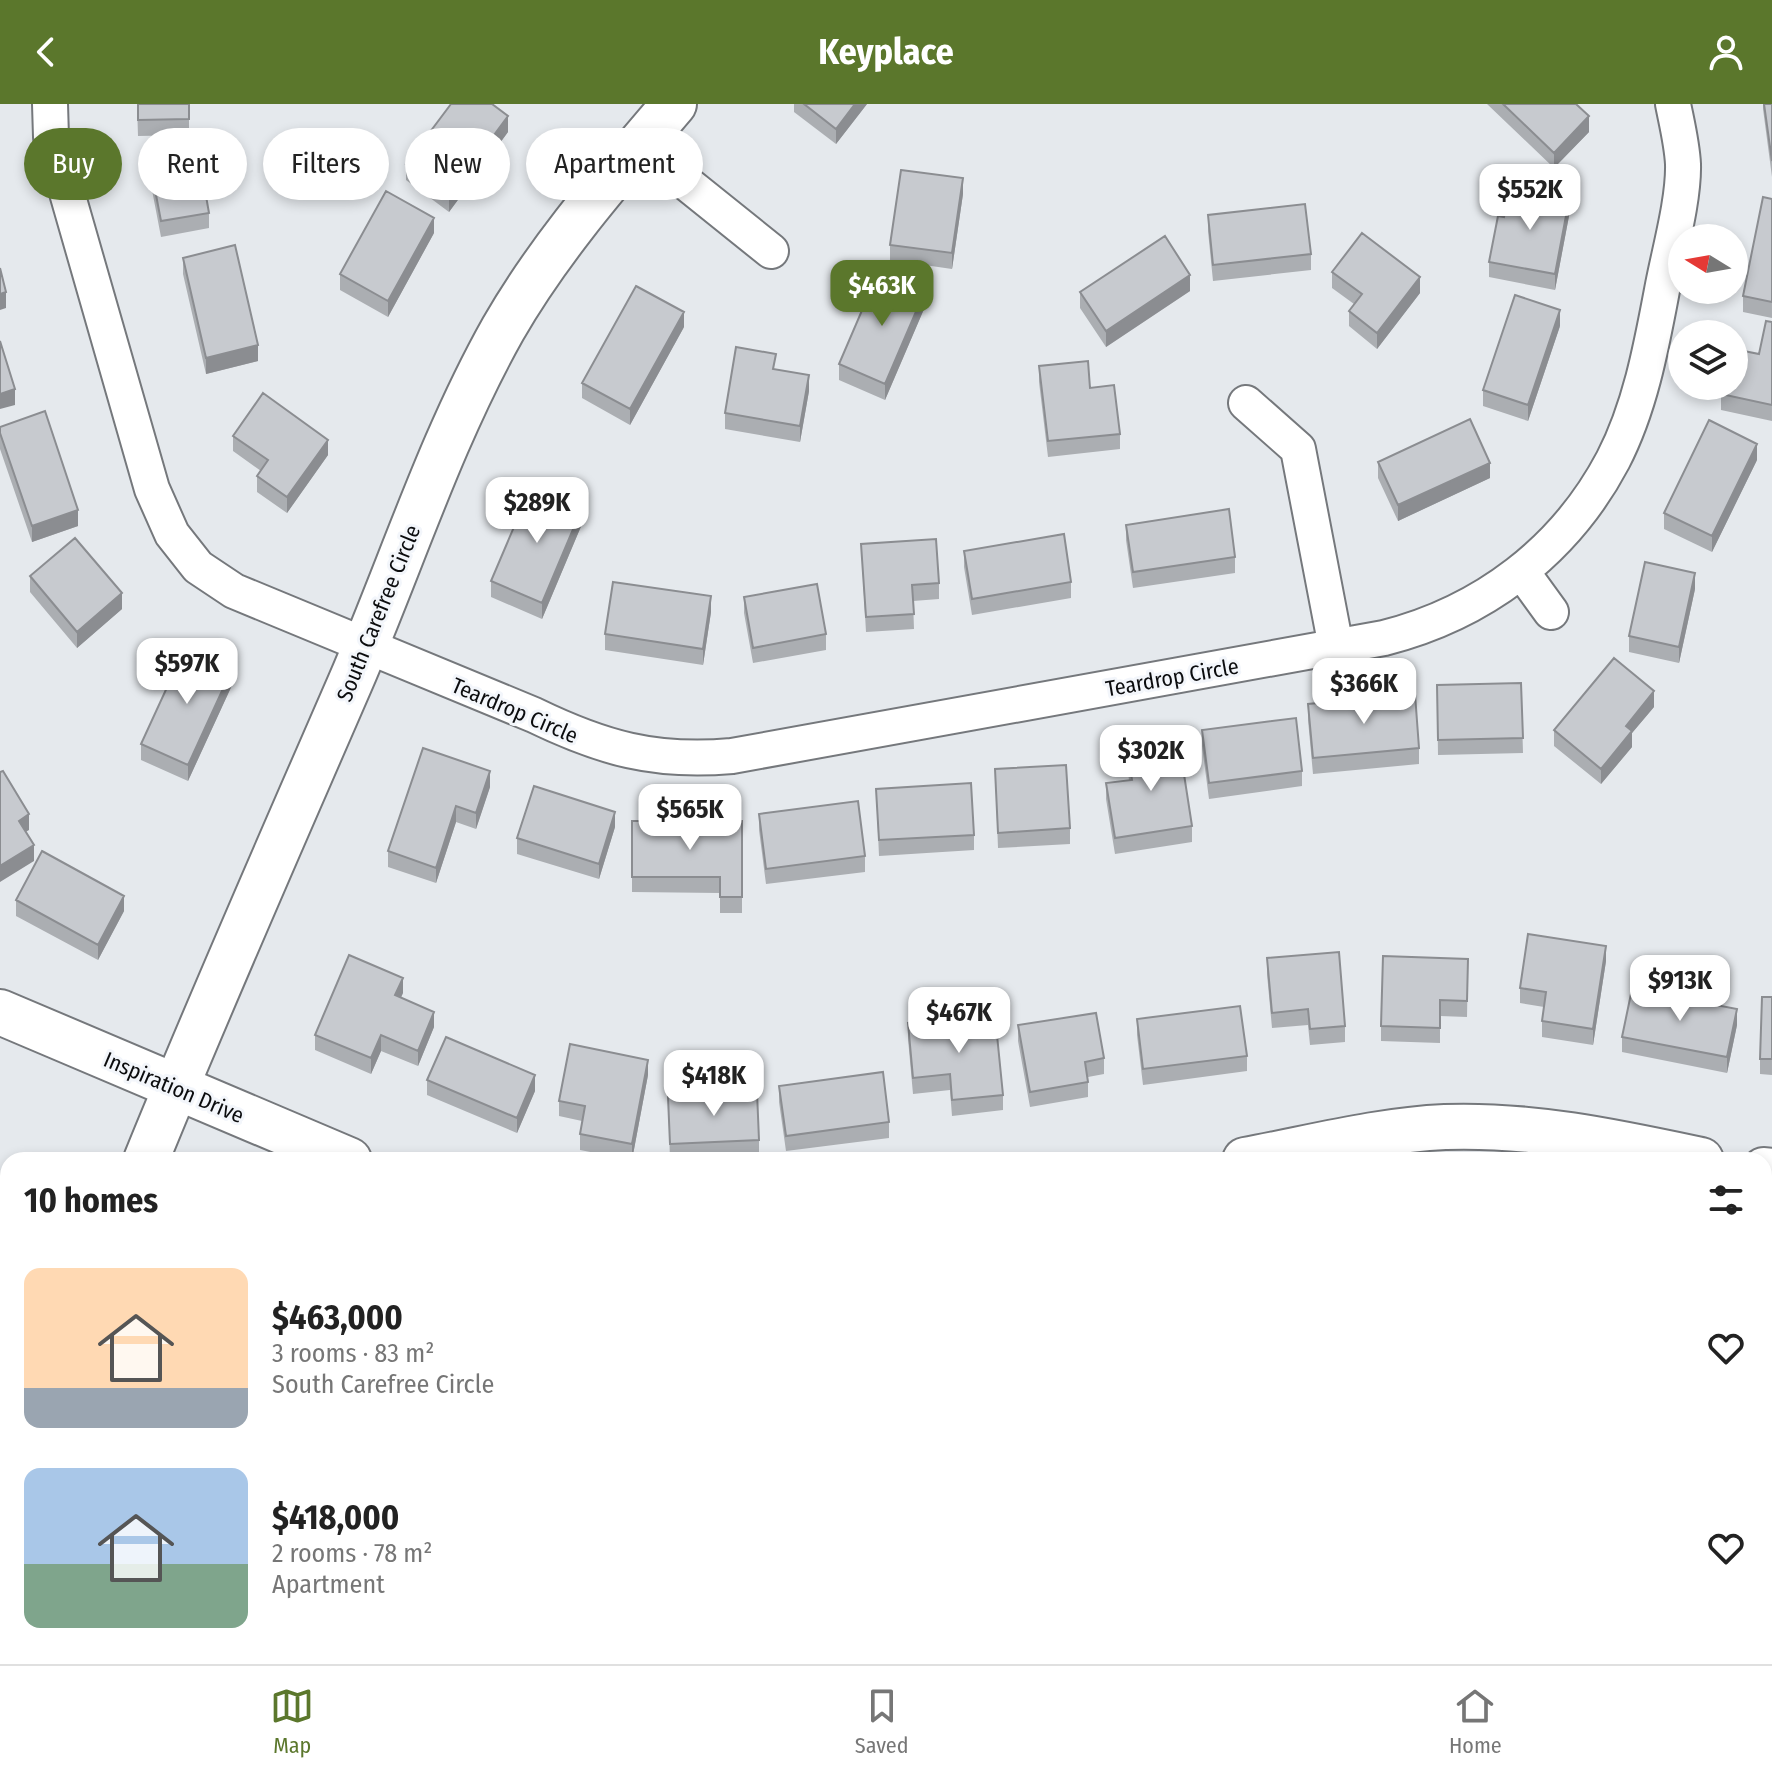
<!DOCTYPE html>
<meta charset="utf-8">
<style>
:root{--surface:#fff;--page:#f6f6f6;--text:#222;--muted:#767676;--line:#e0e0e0;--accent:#5b772c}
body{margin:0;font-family:"Fira Sans Condensed",sans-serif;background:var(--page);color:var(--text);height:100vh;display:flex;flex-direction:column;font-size:30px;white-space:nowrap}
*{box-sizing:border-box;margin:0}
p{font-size:26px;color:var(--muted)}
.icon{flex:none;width:44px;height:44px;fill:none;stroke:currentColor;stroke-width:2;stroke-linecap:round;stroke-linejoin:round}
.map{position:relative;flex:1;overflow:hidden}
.drawer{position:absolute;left:0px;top:1048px;width:1772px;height:512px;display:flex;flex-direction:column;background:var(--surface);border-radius:24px 24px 0 0;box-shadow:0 4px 12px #0003}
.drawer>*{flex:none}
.hud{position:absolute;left:24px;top:24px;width:800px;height:72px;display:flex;gap:16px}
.needle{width:52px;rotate:281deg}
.buttons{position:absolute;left:1668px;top:120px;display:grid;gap:16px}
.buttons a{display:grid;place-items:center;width:80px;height:80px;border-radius:50%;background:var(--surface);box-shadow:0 4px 12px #0003;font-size:40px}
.price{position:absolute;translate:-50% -68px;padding:0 18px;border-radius:16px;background:#fff;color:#222;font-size:26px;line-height:52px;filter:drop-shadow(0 2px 4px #0008)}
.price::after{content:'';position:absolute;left:50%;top:48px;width:24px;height:18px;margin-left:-12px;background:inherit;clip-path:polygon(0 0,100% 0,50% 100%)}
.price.selected{background:var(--accent);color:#fff}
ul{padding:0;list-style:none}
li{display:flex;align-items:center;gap:24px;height:200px;padding:0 24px}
li span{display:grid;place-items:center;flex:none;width:224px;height:160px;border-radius:16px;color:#555}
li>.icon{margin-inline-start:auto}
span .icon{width:96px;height:96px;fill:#fffc;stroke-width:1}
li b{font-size:34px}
h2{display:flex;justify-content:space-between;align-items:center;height:96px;padding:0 24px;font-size:34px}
.chip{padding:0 28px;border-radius:36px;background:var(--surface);box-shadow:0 4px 12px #0003;font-size:28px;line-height:72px}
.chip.selected{background:var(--accent);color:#fff}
header{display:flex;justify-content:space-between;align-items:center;height:104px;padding:0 24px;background:var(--accent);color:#fff;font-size:36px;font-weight:700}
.tabs{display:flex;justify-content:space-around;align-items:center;height:112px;border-top:2px solid var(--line);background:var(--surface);font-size:22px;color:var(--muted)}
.tabs a{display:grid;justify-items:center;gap:4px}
.tabs .selected{color:var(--accent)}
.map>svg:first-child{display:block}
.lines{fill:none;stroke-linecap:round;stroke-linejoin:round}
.minor-casing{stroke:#75787c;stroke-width:38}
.tertiary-casing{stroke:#75787c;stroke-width:48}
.secondary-casing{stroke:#75787c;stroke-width:48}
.minor{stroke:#fff;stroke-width:34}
.tertiary{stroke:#fff;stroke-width:44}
.secondary{stroke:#fff;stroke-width:44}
.wall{fill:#abaeb2}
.shaded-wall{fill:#8b8d91}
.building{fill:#c7cacf;stroke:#8b8d91;stroke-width:2}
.labels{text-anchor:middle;stroke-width:6;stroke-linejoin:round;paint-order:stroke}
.street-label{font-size:22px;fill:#0b0c0e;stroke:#f3f6fb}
</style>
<header><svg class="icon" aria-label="back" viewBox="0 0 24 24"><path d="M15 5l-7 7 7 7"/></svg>Keyplace<svg class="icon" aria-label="person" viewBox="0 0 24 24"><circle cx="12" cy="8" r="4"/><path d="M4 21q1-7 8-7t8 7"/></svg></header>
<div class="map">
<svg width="1772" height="1560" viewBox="0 0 1772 1560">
<rect width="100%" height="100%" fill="#e5e9ed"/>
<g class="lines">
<g class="minor-casing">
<path id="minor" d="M 50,0 L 51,33 L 152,385 L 172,430 L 198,463 L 234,487 L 534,611 C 602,644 655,659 732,652 L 1384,534 C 1483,509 1565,447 1613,356 C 1641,302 1652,239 1663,181 C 1670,145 1684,95 1683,60 C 1682,40 1677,20 1673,0
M 639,41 L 771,147
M 1246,299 L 1298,345 L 1336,543
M 1522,468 L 1551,508
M 420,1552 L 429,1557 L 474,1552
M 1038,1560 L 1069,1552
M 1400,1560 L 1401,1552"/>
</g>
<g class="tertiary-casing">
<path id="tertiary" d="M 0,908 L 349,1056
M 1245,1056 C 1310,1044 1378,1026 1445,1023 C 1533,1020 1616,1038 1701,1056
M 1764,1066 L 1772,1067"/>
</g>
<g class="secondary-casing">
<path id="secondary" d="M 146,1056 C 211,896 281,738 350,579 C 401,461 440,337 503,225 C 550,143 613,72 674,0
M 0,1435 L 8,1406"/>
</g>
<use href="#minor" class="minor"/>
<use href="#tertiary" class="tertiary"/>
<use href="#secondary" class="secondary"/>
</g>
<path class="wall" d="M 137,0 L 189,0 L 189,31 L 138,32 Z
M 794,0 L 867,0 L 836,40 L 794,8 Z
M 1487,0 L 1576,0 L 1589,28 L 1554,64 Z
M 1763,0 L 1772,0 L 1772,73 L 1763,5 Z
M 508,28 L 449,108 L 406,76 L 406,60 Z
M 148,49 L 209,109 L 209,124 L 161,133 L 148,65 Z
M 963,90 L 952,165 L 890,156 L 890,141 Z
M 1772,95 L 1772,214 L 1743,208 L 1743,192 Z
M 1208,111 L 1311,150 L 1311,166 L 1213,177 L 1208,127 Z
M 1569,112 L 1555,186 L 1489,173 L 1489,158 L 1504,113 Z
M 434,129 L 388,213 L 340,186 L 340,170 Z
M 183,154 L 258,257 L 206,270 L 183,170 Z
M 1332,168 L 1420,189 L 1377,245 L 1349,222 L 1349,207 L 1354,200 L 1332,184 Z
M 1190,187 L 1106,243 L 1080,204 L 1080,188 Z
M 924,205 L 885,296 L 839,276 L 839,260 Z
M 1772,218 L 1772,317 L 1721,306 L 1721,290 L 1759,250 Z
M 1560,222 L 1528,317 L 1483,302 L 1483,286 Z
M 684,223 L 630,321 L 582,294 L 582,279 Z
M 1039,262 L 1090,284 L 1120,330 L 1120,345 L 1048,353 L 1039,278 Z
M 776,266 L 809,287 L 800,338 L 725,325 L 725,309 Z
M 0,323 L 78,422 L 32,438 L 0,345 Z
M 233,332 L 328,351 L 287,409 L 257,388 L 257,372 L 261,367 L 233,347 Z
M 1757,356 L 1712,448 L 1664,425 L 1664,409 Z
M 1378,358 L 1490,374 L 1398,417 L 1378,374 Z
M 582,420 L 542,515 L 491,493 L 491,477 Z
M 1126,421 L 1235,453 L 1235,469 L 1133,484 L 1126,436 Z
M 861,440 L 939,479 L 939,495 L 913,497 L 914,525 L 866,528 Z
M 964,447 L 1071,478 L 1071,494 L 972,511 L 964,463 Z
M 30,472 L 122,505 L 77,544 L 30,488 Z
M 1695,485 L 1679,559 L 1629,548 L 1629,532 Z
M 744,493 L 826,530 L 826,546 L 753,559 L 744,509 Z
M 711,508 L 703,561 L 605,546 L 605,530 Z
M 233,579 L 188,677 L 141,656 L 141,640 Z
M 1521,579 L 1523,649 L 1438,651 L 1437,581 Z
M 1308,600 L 1419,644 L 1419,660 L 1313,670 L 1308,616 Z
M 1654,603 L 1632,629 L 1632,643 L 1601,680 L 1554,642 L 1554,626 Z
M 1202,626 L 1302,667 L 1302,682 L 1209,695 L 1202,642 Z
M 423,644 L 490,683 L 476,725 L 456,718 L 436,779 L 388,763 L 388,747 Z
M 1127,646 L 1192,722 L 1192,738 L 1115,750 L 1106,695 L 1106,679 L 1129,676 L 1127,662 Z
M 995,665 L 1070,724 L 1070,740 L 998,744 Z
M 876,685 L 974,731 L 974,746 L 879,752 Z
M 759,710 L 865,752 L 865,768 L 766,780 L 759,726 Z
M 632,717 L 742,717 L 742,809 L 720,809 L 720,789 L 632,788 Z
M 615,723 L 599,775 L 517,750 L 517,734 Z
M 16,796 L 124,807 L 98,856 L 16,812 Z
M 1267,854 L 1345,922 L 1345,938 L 1310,941 L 1308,921 L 1272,924 L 1267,870 Z
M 1468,855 L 1467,913 L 1440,912 L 1440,939 L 1381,937 L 1381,922 Z
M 1606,857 L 1593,941 L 1542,933 L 1542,917 L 1544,903 L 1520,899 L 1520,884 Z
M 403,889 L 401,893 L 434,923 L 418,962 L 381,947 L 371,970 L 315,946 L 315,931 Z
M 1772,893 L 1772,971 L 1760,970 L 1760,955 Z
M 1137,915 L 1247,952 L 1247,967 L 1143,981 L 1137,931 Z
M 908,919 L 1003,991 L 1003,1006 L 952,1012 L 950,986 L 913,990 L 908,935 Z
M 1018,921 L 1104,954 L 1104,970 L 1088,973 L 1088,993 L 1030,1003 L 1018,937 Z
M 1737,921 L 1727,969 L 1622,948 L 1622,933 Z
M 648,971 L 632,1056 L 580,1046 L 580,1030 L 582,1017 L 559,1012 L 559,997 Z
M 427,976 L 535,987 L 517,1029 L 427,991 Z
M 779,982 L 889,1018 L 889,1034 L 786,1047 L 779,998 Z
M 668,993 L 759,1036 L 759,1052 L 670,1056 Z
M 1764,1137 L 1772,1137 L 1772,1242 L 1764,1241 Z
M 1764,1276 L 1772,1277 L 1772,1337 L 1764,1336 L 1764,1338 Z
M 1764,1402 L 1772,1403 L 1771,1481 L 1764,1479 Z
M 622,1552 L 682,1552 L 682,1560 L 625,1560 Z
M 1663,1552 L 1752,1552 L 1751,1560 L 1738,1560 L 1723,1557 L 1722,1560 L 1662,1560 Z"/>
<path class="shaded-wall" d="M 855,0 L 867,0 L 836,40 L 836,25 Z
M 508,12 L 508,28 L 449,108 L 449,92 Z
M 1589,12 L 1589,28 L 1554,64 L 1554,49 Z
M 963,74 L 963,90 L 952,165 L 952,149 Z
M 1569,96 L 1569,112 L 1555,186 L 1555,170 Z
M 434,114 L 434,129 L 388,213 L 388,197 Z
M 1190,171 L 1190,187 L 1106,243 L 1106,227 Z
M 1420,173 L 1420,189 L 1377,245 L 1377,229 Z
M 6,188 L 6,204 L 0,206 L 0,190 Z
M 924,189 L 924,205 L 885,296 L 885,280 Z
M 1560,206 L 1560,222 L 1528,317 L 1528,301 Z
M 684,208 L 684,223 L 630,321 L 630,305 Z
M 258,241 L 258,257 L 206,270 L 206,254 Z
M 809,271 L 809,287 L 800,338 L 800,322 Z
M 15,285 L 15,301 L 0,305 L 0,290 Z
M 328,336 L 328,351 L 287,409 L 287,393 Z
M 1757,340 L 1757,356 L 1712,448 L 1712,432 Z
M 1490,359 L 1490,374 L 1398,417 L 1398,401 Z
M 582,404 L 582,420 L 542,515 L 542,499 Z
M 78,406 L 78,422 L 32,438 L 32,422 Z
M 1695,469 L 1695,485 L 1679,559 L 1679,543 Z
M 122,489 L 122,505 L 77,544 L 77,528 Z
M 711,492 L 711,508 L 703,561 L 703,545 Z
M 233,563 L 233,579 L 188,677 L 188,661 Z
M 1654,587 L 1654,603 L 1632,629 L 1632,643 L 1601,680 L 1601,665 L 1626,622 Z
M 490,667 L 490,683 L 476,725 L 476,709 Z
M 456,702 L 456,718 L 436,779 L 436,764 Z
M 615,708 L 615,723 L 599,775 L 599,760 Z
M 29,710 L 29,726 L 19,732 L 19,717 Z
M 34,741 L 34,757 L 0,778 L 0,762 Z
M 124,792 L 124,807 L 98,856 L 98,841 Z
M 1606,842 L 1606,857 L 1593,941 L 1593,925 Z
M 403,874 L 403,889 L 395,906 L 395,891 Z
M 1737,905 L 1737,921 L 1727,969 L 1727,953 Z
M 434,908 L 434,923 L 418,962 L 418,947 Z
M 381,931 L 381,947 L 371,970 L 371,954 Z
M 648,956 L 648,971 L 632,1056 L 632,1040 Z
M 535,971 L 535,987 L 517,1029 L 517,1014 Z
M 156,1552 L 160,1552 L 158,1560 L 154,1560 Z
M 673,1552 L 682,1552 L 682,1560 L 655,1560 Z
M 878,1552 L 885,1552 L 885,1554 L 882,1560 L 874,1560 Z"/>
<path class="building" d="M 138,0 L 189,0 L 189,15 L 138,16 Z
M 451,0 L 492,0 L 508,12 L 449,92 L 406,60 Z
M 804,0 L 855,0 L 836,25 Z
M 1503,0 L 1576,0 L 1589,12 L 1554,49 Z
M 1764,0 L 1772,0 L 1772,57 Z
M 197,41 L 209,109 L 161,117 L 148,49 Z
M 901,66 L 963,74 L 952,149 L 890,141 Z
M 1509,85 L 1569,96 L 1555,170 L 1489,158 L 1498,112 L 1504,113 Z
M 386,87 L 434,114 L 388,197 L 340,170 Z
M 1763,93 L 1772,95 L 1772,198 L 1743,192 Z
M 1305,100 L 1311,150 L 1213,161 L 1208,111 Z
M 1362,129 L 1420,173 L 1377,229 L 1349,207 L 1362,190 L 1332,168 Z
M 1165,132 L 1190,171 L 1106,227 L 1080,188 Z
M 235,141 L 258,241 L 206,254 L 183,154 Z
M 0,164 L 6,188 L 0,190 Z
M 878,169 L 924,189 L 885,280 L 839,260 Z
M 636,182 L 684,208 L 630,305 L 582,279 Z
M 1515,191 L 1560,206 L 1528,301 L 1483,286 Z
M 1766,217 L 1772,218 L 1772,301 L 1721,290 L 1723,282 L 1734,282 L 1734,245 L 1759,250 Z
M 0,237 L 15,285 L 0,290 Z
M 736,243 L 776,250 L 773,265 L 809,271 L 800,322 L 725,309 Z
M 1088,257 L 1090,284 L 1114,281 L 1120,330 L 1048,337 L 1039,262 Z
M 263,289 L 328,336 L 287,393 L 257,372 L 268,356 L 233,332 Z
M 45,307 L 78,406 L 32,422 L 0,329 L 0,323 Z
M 1470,315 L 1490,359 L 1398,401 L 1378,358 Z
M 1709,316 L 1757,340 L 1712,432 L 1664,409 Z
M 531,383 L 582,404 L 542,499 L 491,477 Z
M 1229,405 L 1235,453 L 1133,468 L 1126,421 Z
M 1064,430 L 1071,478 L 972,495 L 964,447 Z
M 75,434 L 122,489 L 77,528 L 30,472 Z
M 936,435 L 939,479 L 912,481 L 914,510 L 866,513 L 861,440 Z
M 1645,458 L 1695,469 L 1679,543 L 1629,532 Z
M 613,478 L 711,492 L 703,545 L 605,530 Z
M 817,480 L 826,530 L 753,544 L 744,493 Z
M 186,542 L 233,563 L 188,661 L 141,640 Z
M 1614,554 L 1654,587 L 1626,622 L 1632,627 L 1601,665 L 1554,626 Z
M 1521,579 L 1523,634 L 1438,636 L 1437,581 Z
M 1415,590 L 1419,644 L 1313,654 L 1308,600 Z
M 1296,614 L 1302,667 L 1209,679 L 1202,626 Z
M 1179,638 L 1192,722 L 1115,734 L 1106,679 L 1132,676 L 1127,646 Z
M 423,644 L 490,667 L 476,709 L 456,702 L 436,764 L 388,747 Z
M 1066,661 L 1070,724 L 998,729 L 995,665 Z
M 3,667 L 29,710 L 19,717 L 34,741 L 0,762 L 0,668 Z
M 971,679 L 974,731 L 879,736 L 876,685 Z
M 534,682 L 615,708 L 599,760 L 517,734 Z
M 858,697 L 865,752 L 766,765 L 759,710 Z
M 632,717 L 742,717 L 742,793 L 720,793 L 720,773 L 632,773 Z
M 42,747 L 124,792 L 98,841 L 16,796 Z
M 1528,830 L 1606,842 L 1593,925 L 1542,917 L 1546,888 L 1520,884 Z
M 1339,848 L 1345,922 L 1310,925 L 1308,905 L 1272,909 L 1267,854 Z
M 349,851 L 403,874 L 395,891 L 434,908 L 418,947 L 381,931 L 371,954 L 315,931 Z
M 1383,852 L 1468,855 L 1467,897 L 1440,896 L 1440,924 L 1381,922 Z
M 1632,885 L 1737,905 L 1727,953 L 1622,933 Z
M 1762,893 L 1772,893 L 1772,955 L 1760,955 Z
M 1240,902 L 1247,952 L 1143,965 L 1137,915 Z
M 1096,909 L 1104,954 L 1085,958 L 1088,978 L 1030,988 L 1018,921 Z
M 995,911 L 1003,991 L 952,996 L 950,970 L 913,974 L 908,919 Z
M 446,933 L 535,971 L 517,1014 L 427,976 Z
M 570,940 L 648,956 L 632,1040 L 580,1030 L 585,1002 L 559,997 Z
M 883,968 L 889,1018 L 786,1032 L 779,982 Z
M 757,988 L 759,1036 L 670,1040 L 668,993 Z
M 1764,1137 L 1772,1137 L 1772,1226 L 1764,1226 Z
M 1764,1276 L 1772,1277 L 1772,1322 L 1764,1321 L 1764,1322 Z
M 1764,1402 L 1772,1403 L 1771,1465 L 1764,1464 Z
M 100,1552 L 156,1552 L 154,1560 L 99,1560 Z
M 220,1552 L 293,1552 L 309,1560 L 216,1560 Z
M 628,1552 L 673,1552 L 655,1560 L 632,1560 Z
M 801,1552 L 878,1552 L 874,1560 L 797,1560 Z
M 1663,1552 L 1721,1552 L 1719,1560 L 1678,1560 L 1662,1557 Z"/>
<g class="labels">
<g class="street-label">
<text transform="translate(378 509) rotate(-68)" y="8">South Carefree Circle</text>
<text transform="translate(1172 573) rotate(-10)" y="8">Teardrop Circle</text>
<text transform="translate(515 606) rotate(23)" y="8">Teardrop Circle</text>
<text transform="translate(174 983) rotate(23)" y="8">Inspiration Drive</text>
</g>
</g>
</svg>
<div class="buttons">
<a><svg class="needle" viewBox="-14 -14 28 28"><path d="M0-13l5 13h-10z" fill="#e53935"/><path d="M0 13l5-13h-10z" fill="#767676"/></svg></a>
<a><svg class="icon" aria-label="layers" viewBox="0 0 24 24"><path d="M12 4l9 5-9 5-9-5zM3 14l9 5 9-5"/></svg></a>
</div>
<b class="price" style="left:1530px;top:128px">$552K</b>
<b class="price selected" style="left:882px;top:224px">$463K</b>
<b class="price" style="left:537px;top:441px">$289K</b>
<b class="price" style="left:187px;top:602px">$597K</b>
<b class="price" style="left:1364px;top:622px">$366K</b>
<b class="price" style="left:1151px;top:689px">$302K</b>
<b class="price" style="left:690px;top:748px">$565K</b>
<b class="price" style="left:1680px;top:919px">$913K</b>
<b class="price" style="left:959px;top:951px">$467K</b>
<b class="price" style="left:714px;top:1014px">$418K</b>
<div class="hud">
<a class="chip selected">Buy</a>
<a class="chip">Rent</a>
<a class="chip">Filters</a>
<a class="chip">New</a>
<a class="chip">Apartment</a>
</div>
<section class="drawer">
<h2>10 homes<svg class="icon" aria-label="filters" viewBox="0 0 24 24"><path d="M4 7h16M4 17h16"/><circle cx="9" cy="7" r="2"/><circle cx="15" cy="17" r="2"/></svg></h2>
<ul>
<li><span style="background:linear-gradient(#ffd9b3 75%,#9aa5b1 0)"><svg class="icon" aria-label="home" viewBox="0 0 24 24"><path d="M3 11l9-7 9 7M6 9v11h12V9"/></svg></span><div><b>$463,000</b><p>3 rooms · 83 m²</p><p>South Carefree Circle</p></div><svg class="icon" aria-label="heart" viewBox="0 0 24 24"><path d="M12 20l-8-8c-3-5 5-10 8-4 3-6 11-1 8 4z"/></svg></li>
<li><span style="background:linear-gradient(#a9c7e8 60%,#7fa58c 0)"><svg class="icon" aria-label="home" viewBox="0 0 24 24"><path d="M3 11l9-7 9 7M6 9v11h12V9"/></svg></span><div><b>$418,000</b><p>2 rooms · 78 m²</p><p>Apartment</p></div><svg class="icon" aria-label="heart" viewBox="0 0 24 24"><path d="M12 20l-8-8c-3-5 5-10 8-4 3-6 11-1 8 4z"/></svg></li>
</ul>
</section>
</div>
<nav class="tabs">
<a class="selected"><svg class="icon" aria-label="map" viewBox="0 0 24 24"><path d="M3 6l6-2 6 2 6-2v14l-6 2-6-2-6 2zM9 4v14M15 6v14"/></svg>Map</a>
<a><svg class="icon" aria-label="saved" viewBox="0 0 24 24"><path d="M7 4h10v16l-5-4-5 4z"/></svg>Saved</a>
<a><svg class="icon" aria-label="home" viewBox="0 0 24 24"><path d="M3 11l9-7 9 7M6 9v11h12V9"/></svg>Home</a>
</nav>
